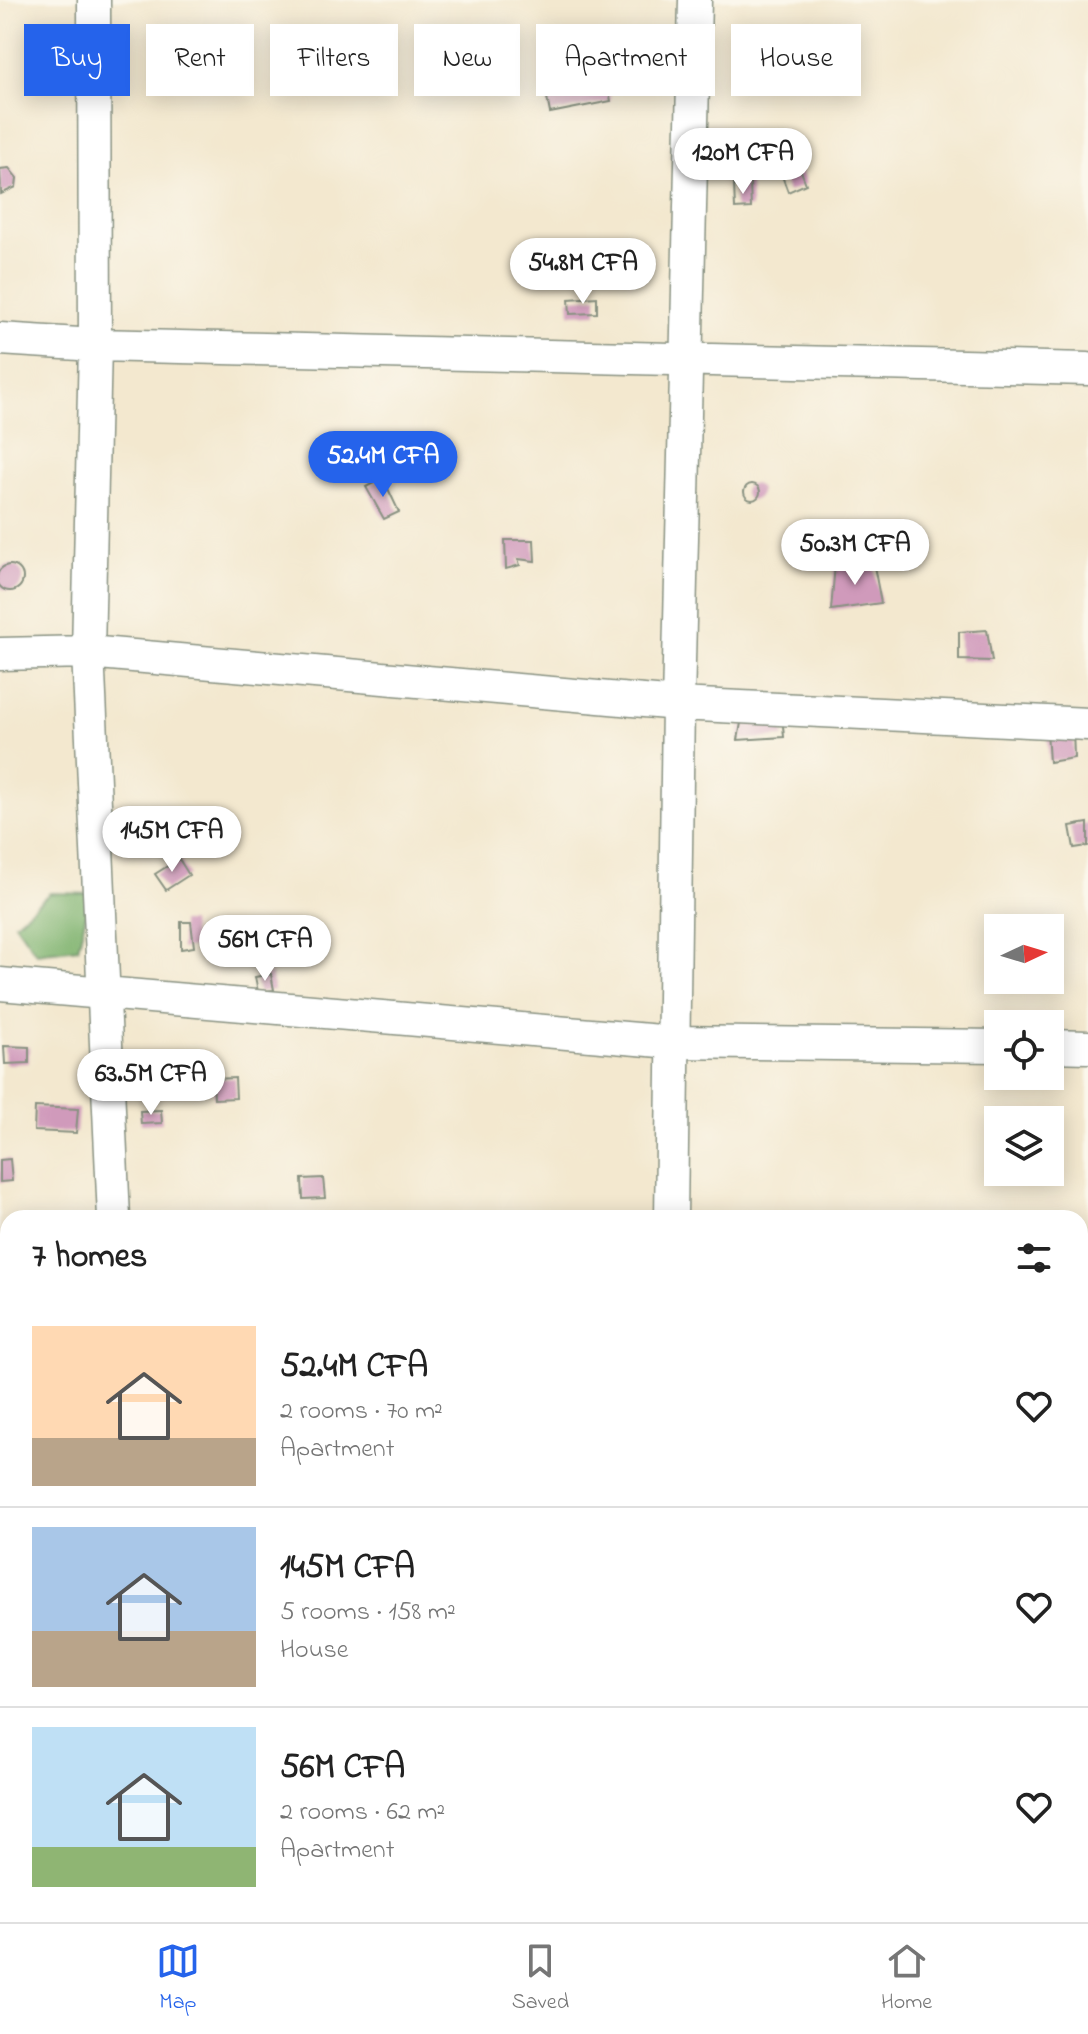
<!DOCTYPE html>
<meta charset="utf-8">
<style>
:root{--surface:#fff;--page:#f2f2f2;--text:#222;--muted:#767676;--line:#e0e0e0;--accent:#2563eb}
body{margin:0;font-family:"Indie Flower",sans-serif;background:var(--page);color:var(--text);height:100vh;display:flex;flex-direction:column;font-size:30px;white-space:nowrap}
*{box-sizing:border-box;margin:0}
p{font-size:26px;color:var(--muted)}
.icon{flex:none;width:44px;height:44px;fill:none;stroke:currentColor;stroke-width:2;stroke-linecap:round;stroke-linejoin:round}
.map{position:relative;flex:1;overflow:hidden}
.sheet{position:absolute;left:0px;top:1210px;width:1088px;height:712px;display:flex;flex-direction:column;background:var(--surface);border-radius:24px 24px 0 0;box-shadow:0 4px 20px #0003}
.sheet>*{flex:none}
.top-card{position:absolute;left:24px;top:24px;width:1040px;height:72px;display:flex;gap:16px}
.needle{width:52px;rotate:86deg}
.fabs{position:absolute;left:984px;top:914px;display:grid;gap:16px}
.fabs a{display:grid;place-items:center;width:80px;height:80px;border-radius:0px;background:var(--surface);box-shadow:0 4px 20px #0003;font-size:40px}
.price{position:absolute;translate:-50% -68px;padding:0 18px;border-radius:28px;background:#fff;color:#222;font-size:26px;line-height:52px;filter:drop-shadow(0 2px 4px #0008)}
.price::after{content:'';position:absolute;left:50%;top:48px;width:24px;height:18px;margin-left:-12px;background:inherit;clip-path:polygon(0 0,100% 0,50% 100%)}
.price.selected{background:var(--accent);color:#fff}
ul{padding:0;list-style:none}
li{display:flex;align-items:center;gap:24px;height:200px;padding:0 32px}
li+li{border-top:2px solid var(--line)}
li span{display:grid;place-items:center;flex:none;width:224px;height:160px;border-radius:0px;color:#555}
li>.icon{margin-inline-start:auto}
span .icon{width:96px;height:96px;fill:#fffc;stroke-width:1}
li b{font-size:34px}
h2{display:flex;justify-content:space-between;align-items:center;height:96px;padding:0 32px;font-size:34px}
.tag{padding:0 28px;border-radius:0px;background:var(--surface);box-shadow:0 4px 20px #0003;font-size:28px;line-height:72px}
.tag.selected{background:var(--accent);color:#fff}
.tab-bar{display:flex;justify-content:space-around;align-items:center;height:112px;border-top:2px solid var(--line);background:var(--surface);font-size:22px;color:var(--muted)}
.tab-bar a{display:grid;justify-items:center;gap:4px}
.tab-bar .selected{color:var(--accent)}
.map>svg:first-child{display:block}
.forest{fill:#80b46f;stroke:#507852;stroke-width:2}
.building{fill:#d09abb}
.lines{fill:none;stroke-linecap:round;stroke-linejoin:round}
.minor-casing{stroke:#899282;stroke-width:35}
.minor{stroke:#fff;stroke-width:32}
</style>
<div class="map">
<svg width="1088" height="1922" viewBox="0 0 1088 1922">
<rect width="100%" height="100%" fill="#fbf7ec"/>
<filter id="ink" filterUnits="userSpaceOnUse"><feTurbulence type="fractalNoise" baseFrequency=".0125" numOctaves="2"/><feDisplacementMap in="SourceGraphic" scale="16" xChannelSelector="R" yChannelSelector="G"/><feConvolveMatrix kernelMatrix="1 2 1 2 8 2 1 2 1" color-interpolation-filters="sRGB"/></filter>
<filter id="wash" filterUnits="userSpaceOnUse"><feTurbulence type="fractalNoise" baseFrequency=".006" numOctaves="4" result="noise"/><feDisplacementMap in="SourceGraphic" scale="32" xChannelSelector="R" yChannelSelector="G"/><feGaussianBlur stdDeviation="1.8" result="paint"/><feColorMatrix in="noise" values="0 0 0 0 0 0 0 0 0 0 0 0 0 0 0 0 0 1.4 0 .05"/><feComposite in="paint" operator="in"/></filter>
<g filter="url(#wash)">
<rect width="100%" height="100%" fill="#f3e8cf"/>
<path class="forest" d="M 50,893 L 91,894 L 78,948 L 36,953 L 15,923 Z"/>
<g id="blocks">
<path class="building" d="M 586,80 L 587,90 L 608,86 L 611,101 L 550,113 L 545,87 Z
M 799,166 L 806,184 L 788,192 L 781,173 Z
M 9,168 L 17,178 L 16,187 L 1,194 L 0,169 Z
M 750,182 L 751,208 L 735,209 L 734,184 Z
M 597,297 L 597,313 L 570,314 L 569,299 Z
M 383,478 L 399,512 L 384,519 L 366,487 Z
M744 492a8 8 0 1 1 16 0a8 8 0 1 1-16 0Z
M 505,540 L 534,540 L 535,561 L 518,559 L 520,565 L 506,569 Z
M 835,565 L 874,566 L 881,603 L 831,610 Z
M-3 578a13 13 0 1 1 26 0a13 13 0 1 1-26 0Z
M 987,630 L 992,661 L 959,660 L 959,632 Z
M 782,715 L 784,737 L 738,740 L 742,717 Z
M 1073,727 L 1074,758 L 1049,762 L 1047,730 Z
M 1088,823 L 1088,846 L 1074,848 L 1070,826 Z
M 179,859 L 189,875 L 166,890 L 155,874 Z
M 181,922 L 191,922 L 194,947 L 181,949 Z
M 271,974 L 274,990 L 258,992 L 255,977 Z
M 4,1046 L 29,1047 L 29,1063 L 5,1064 Z
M 235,1078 L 236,1098 L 214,1099 L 213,1079 Z
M 35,1107 L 78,1109 L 76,1133 L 34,1131 Z
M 161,1110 L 162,1123 L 141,1124 L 140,1111 Z
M 10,1159 L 12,1181 L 0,1182 L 0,1160 Z
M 323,1178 L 325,1198 L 303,1199 L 302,1179 Z"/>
</g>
</g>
<g filter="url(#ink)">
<use href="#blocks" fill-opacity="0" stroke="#899282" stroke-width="2"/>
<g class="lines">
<g class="minor-casing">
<path id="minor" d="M 94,0 L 95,345 L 88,652 L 114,1218
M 0,339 L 95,345 L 1088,369
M 0,654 L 88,652 L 678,704 L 1088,724
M 0,984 L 672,1042 L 998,1046
M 1050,1046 L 1088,1047
M 671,1218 L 678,704 L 695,0
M 0,1324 L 8,1323
M 1080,1371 L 1088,1371
M 1080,1720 L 1088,1722
M 0,1820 L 8,1708
M 690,1922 L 690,1914"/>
</g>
<use href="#minor" class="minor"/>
</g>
</g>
</svg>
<div class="fabs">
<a><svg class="needle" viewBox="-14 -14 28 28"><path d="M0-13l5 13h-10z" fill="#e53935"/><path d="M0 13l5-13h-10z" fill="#767676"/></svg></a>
<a><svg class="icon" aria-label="locate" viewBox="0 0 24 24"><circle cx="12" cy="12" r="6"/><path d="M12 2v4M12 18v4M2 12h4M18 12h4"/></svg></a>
<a><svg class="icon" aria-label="layers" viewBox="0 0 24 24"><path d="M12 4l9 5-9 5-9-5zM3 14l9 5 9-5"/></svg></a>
</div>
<b class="price" style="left:743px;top:196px">120M CFA</b>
<b class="price" style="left:583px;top:306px">54.8M CFA</b>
<b class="price selected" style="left:383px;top:499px">52.4M CFA</b>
<b class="price" style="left:855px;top:587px">50.3M CFA</b>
<b class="price" style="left:172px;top:874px">145M CFA</b>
<b class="price" style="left:265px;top:983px">56M CFA</b>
<b class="price" style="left:151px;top:1117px">63.5M CFA</b>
<div class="top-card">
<a class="tag selected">Buy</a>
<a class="tag">Rent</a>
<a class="tag">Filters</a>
<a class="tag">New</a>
<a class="tag">Apartment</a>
<a class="tag">House</a>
</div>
<section class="sheet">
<h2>7 homes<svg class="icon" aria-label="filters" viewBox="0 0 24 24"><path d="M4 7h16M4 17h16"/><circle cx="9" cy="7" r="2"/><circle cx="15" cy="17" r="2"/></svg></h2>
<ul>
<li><span style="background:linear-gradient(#ffd9b3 70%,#b9a48a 0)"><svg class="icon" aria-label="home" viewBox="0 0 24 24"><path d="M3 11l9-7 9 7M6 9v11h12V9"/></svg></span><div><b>52.4M CFA</b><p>2 rooms · 70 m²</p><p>Apartment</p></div><svg class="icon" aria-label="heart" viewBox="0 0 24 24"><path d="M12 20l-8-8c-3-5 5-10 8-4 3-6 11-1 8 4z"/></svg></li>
<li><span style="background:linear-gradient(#a9c7e8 65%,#b9a48a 0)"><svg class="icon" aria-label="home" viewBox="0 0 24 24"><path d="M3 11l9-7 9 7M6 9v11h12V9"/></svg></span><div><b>145M CFA</b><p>5 rooms · 158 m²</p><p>House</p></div><svg class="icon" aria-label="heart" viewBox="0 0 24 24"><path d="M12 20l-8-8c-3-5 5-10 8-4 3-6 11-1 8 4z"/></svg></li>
<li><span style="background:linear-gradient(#bfe0f5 75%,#8fb573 0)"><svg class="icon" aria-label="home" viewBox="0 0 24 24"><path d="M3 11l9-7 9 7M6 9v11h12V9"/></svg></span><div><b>56M CFA</b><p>2 rooms · 62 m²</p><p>Apartment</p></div><svg class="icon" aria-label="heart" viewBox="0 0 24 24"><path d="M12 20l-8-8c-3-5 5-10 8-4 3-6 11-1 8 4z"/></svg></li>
</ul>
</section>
</div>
<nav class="tab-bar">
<a class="selected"><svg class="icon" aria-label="map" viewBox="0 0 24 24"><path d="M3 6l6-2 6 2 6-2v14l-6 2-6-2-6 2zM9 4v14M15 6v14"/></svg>Map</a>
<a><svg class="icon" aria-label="saved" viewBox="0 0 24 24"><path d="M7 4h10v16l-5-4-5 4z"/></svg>Saved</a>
<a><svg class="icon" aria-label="home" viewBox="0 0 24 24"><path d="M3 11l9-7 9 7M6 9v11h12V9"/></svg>Home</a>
</nav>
